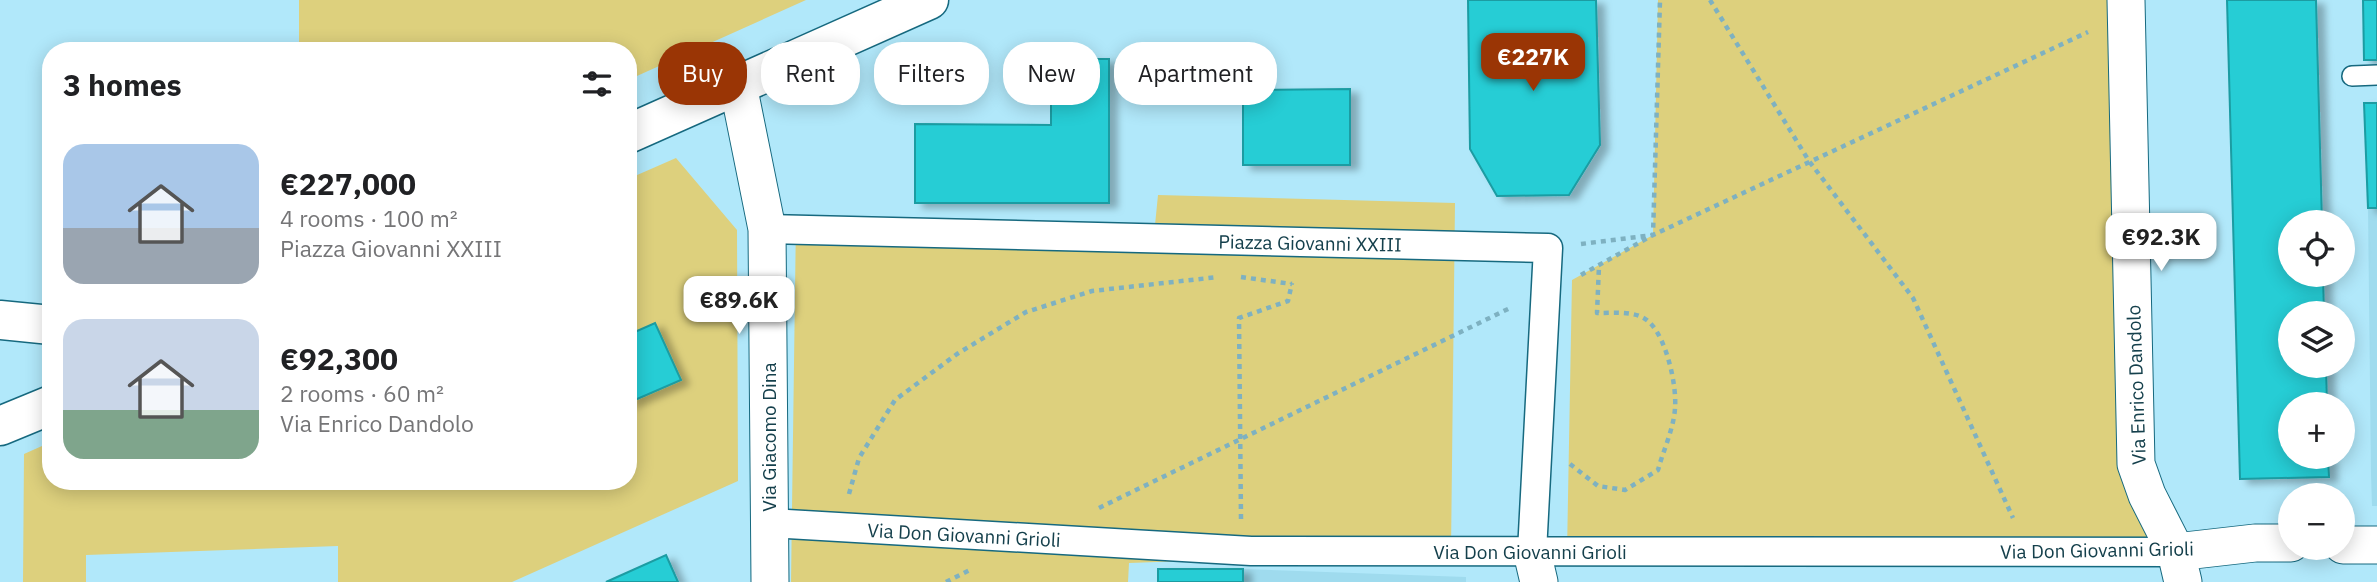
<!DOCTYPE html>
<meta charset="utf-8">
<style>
:root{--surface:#fff;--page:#f6f6f6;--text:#202124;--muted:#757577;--accent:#9a3505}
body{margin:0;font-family:"IBM Plex Sans",sans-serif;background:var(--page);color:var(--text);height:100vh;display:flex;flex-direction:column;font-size:26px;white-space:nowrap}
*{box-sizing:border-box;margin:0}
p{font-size:23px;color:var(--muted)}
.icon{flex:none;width:38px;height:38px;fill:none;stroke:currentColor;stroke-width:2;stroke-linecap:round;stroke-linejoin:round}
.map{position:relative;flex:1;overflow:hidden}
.details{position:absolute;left:42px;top:42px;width:595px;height:448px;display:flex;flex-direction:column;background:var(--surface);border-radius:28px;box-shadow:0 4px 18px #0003}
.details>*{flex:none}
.banner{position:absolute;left:658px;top:42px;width:665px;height:63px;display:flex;gap:14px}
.tools{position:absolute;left:2278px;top:210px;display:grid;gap:14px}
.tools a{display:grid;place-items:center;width:77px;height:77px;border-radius:50%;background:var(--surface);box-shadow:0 4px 18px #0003;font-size:35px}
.price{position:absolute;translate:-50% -60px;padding:0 16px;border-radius:14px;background:#fff;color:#222;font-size:23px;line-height:46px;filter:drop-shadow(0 2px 4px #0008)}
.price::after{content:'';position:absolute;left:50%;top:42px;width:21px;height:16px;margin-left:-10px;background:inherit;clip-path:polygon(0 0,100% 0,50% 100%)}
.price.on{background:var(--accent);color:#fff}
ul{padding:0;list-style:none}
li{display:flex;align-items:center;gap:21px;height:175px;padding:0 21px}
li span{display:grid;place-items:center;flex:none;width:196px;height:140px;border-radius:21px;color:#555}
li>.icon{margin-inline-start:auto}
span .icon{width:84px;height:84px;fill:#fffc;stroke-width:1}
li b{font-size:30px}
h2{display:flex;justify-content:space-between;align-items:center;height:84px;padding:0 21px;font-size:30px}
.pill{padding:0 24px;border-radius:28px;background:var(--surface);box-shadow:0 4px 18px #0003;font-size:24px;line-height:63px}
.pill.on{background:var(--accent);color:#fff}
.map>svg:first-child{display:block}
.built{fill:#9fdbee}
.green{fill:#ddd07d}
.building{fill:#25cdd5;stroke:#1b9ca2;stroke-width:2;filter:url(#shadow)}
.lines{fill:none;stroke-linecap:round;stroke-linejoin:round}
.service-casing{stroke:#16697f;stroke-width:22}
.pedestrian-casing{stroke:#16697f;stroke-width:31}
.minor-casing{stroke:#16697f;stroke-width:39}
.tertiary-casing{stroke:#16697f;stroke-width:41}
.path{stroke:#7eb1c1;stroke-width:4.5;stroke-dasharray:5 5;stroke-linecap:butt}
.service{stroke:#fff;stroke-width:19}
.pedestrian{stroke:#fff;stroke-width:28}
.minor{stroke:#fff;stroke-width:37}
.tertiary{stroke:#fff;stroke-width:38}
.labels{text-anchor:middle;stroke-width:5;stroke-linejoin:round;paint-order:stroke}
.street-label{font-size:19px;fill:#15404c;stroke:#fff}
</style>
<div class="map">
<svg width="2377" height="582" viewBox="0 0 2377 582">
<defs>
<filter id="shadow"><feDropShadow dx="8" dy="4.5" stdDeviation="3.5" flood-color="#0004"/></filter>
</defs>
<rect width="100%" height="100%" fill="#b1e8fa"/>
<path class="built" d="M 2368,208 L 2377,208 L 2377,506 L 2372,506 L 2371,474 Z
M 1158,569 L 1243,569 L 1466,577 L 1466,582 L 1158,582 Z"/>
<path class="green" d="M 299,0 L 806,0 L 628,80 L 628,51 L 299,51 Z
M 1658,0 L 2126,0 L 2136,464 L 2176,552 L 1567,552 L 1572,280 L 1653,235 Z
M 676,158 L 737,230 L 738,481 L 512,582 L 338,582 L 338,546 L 86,555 L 86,582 L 23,582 L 24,454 L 51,442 L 51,481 L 628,481 L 628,179 Z
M 1158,195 L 1455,203 L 1451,551 L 1129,563 L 1128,582 L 791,582 L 796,219 L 1155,225 Z"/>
<path class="building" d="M 1468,0 L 1596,0 L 1600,145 L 1569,195 L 1497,196 L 1470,149 Z
M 2227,0 L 2316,0 L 2322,222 L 2291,222 L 2291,275 L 2323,275 L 2324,313 L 2291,313 L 2291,366 L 2326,366 L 2327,404 L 2291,404 L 2291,457 L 2328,457 L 2329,477 L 2240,479 Z
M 2363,0 L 2377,0 L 2377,60 L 2364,60 Z
M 1051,59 L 1109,59 L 1109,203 L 915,203 L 915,124 L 1051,125 Z
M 1350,89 L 1350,165 L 1243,165 L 1243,90 Z
M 2364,103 L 2377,103 L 2377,208 L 2368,208 Z
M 655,323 L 681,380 L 628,403 L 628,335 Z
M 666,555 L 678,582 L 606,582 Z
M 1158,569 L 1243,569 L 1243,582 L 1158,582 Z"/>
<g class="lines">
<g class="service-casing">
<path id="service" d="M 2352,76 L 2377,75"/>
</g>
<g class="pedestrian-casing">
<path id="pedestrian" d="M 767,229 L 1548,248 L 1532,552
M 770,523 L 1251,551 L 2176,552"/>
</g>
<g class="minor-casing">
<path id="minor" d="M 2126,0 L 2136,464 L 2147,495 L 2176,552 L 2183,582
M 738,85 L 767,229 L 770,582
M 2343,545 L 2377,545
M 1532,552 L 1539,582
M 2176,552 L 2255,543 L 2291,543"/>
</g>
<g class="tertiary-casing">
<path id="tertiary" d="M 628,134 L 929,0
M 0,320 L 51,325
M 0,426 L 51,405"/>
</g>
<path class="path" d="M 1710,0 L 1809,161 L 1913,298 L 2013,518
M 1581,244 L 1653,235 L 1660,0
M 1581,275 L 1653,235 L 2088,32
M 1241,277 L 1292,284
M 1570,464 L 1598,486 L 1625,490 L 1658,470 C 1663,451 1674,428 1675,408 C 1677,385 1666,337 1649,322 C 1637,310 1613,313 1597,313 L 1599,266
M 849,494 L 859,458 L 895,400 L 957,354 L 1026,312 L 1092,291 L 1218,277
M 1099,508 L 1510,308
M 1241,519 L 1239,318 L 1288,301 L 1292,283
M 946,582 L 972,569"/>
<use href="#service" class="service"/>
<use href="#pedestrian" class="pedestrian"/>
<use href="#minor" class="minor"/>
<use href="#tertiary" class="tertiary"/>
</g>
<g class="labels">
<g class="street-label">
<text transform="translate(1310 243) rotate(1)" y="7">Piazza Giovanni XXIII</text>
<text transform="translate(2136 385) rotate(-92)" y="7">Via Enrico Dandolo</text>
<text transform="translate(769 437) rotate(-90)" y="7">Via Giacomo Dina</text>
<text transform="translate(964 535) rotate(3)" y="7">Via Don Giovanni Grioli</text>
<text transform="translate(2097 550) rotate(-1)" y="7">Via Don Giovanni Grioli</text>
<text x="1530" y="559">Via Don Giovanni Grioli</text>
</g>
</g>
</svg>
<div class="tools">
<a><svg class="icon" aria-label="locate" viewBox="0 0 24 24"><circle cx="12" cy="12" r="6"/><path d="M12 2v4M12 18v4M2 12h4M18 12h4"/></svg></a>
<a><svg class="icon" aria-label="layers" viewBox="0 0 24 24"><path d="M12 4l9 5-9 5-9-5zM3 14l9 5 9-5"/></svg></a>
<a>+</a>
<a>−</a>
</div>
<b class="price on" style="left:1533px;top:93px">€227K</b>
<b class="price" style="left:2161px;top:273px">€92.3K</b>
<b class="price" style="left:739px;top:336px">€89.6K</b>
<div class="banner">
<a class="pill on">Buy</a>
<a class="pill">Rent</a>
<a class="pill">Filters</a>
<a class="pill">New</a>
<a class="pill">Apartment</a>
</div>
<section class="details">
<h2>3 homes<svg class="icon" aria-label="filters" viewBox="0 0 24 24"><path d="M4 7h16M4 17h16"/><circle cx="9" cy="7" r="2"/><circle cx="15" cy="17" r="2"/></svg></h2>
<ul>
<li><span style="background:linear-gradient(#a9c7e8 60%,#9aa5b1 0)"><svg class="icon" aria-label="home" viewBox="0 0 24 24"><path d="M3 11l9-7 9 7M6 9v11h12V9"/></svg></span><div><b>€227,000</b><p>4 rooms · 100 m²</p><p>Piazza Giovanni XXIII</p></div></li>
<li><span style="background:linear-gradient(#c9d6e8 65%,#7fa58c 0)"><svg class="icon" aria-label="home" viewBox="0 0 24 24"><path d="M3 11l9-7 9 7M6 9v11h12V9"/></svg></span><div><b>€92,300</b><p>2 rooms · 60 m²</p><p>Via Enrico Dandolo</p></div></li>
</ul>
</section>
</div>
